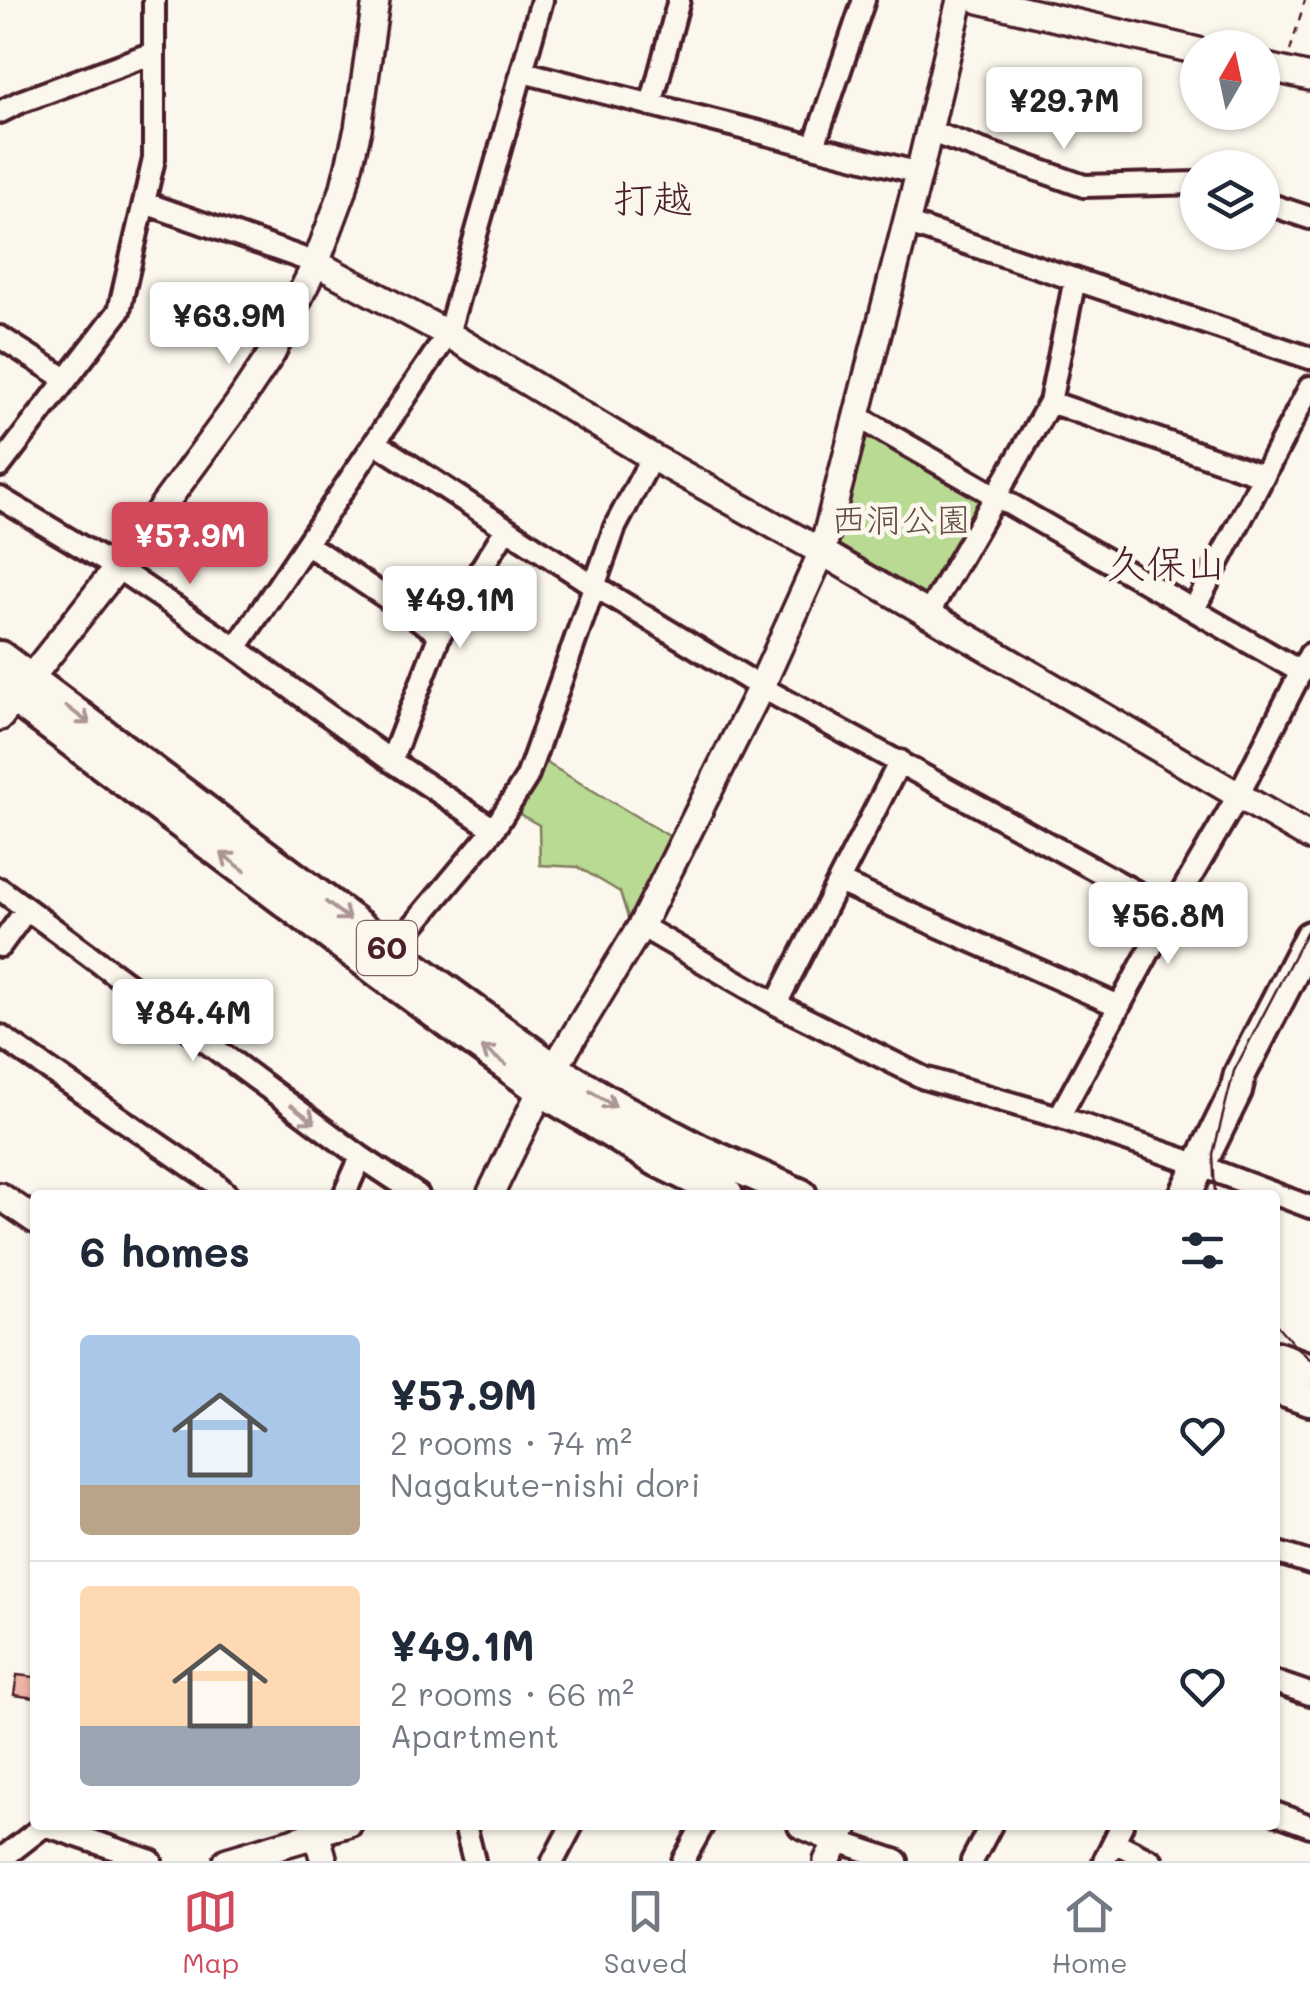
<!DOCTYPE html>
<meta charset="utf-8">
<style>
:root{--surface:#fff;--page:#f6f6f7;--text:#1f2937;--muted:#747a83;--line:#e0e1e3;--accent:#d1495b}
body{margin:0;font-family:Mali,"Klee One",sans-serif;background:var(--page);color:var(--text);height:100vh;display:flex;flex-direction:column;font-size:38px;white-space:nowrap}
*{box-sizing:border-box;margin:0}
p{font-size:32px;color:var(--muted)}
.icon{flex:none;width:55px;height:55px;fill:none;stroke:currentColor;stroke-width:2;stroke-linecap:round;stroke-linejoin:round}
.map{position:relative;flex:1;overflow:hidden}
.side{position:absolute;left:30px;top:1190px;width:1250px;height:640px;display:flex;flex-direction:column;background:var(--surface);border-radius:10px;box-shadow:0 2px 8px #0004}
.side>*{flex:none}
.needle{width:65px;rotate:9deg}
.tools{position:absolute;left:1180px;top:30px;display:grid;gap:20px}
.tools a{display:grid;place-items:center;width:100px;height:100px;border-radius:50%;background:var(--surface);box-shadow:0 2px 8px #0004;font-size:50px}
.price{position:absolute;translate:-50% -85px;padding:0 22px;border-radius:10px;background:#fff;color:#222;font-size:32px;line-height:65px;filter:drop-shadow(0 2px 5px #0008)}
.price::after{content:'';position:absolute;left:50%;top:60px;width:30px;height:22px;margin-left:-15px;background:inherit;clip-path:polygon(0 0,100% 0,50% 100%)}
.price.current{background:var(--accent);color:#fff}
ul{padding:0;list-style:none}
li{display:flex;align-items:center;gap:30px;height:250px;padding:0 50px}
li+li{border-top:2px solid var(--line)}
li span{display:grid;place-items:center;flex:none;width:280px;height:200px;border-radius:10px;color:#555}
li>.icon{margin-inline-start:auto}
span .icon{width:120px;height:120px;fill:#fffc;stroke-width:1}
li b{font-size:42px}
h2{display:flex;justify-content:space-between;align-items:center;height:120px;padding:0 50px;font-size:42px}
.menu{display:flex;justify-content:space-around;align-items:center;height:140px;border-top:2px solid var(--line);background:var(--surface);font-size:28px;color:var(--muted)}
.menu a{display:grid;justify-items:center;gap:5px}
.menu .current{color:var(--accent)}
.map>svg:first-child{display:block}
.green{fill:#b9da93;stroke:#827c5f;stroke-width:2.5}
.building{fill:#eeb5a6;stroke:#4a1f2b;stroke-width:2.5}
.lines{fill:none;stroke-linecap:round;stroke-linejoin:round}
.minor-casing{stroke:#4a1f2b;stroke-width:28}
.tertiary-casing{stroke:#4a1f2b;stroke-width:32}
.primary-casing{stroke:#4a1f2b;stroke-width:38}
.path{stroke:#4a1f2b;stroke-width:2.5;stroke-dasharray:8 8;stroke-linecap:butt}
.minor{stroke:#fbf7ec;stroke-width:20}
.tertiary{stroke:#fbf7ec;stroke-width:25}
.primary{stroke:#fbf7ec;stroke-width:30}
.tram{stroke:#4a1f2b;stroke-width:2.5}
.oneway{stroke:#ab9695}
.labels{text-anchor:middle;stroke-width:9;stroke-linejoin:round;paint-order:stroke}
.shield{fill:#fbf7ec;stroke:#7f6065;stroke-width:2.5}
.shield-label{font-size:32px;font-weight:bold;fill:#4a1f2b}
.park-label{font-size:35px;fill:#664e45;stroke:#fbf7ec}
.quarter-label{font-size:40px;fill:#4a1f2b;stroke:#fbf7ec}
</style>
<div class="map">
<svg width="1310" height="1861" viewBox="0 0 1310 1861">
<rect width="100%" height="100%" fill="#fbf7ec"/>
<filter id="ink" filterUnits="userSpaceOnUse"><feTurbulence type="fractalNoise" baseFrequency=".01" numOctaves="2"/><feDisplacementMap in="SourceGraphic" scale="20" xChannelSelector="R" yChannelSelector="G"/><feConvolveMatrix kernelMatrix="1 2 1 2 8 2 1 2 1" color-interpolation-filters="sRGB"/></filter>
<g filter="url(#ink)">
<path class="green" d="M 861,426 L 989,497 L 929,608 L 831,549 Z
M 540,759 L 669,836 L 630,924 L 620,892 L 578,867 L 540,865 L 539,825 L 512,810 Z"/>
<path class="building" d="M 17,1675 L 35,1677 L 35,1698 L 14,1695 Z"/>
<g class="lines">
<g class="minor-casing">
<path id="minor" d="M 523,72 L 919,173
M 651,105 L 679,0
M 0,112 L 20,102 L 153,53
M 928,131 L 1084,186 L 1198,183
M 814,146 L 864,0
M 1262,202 L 1310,218
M 145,203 L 316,263
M 906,223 L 1310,358
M 0,337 L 66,379
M 1050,402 L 1264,476
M 857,416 L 1301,672
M 376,443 L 593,585 L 761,687 L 1171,911
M 0,466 L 119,311 L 154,159 L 154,0
M 0,498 L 117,568 L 236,648 L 391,761 L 494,829
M 308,545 L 440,634
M 1194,609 L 1310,387
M 928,614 L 1050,402 L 1075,279
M 236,648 L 448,334 L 542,0
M 391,761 L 440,634 L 506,529
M 839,882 L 1119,1006
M 0,889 L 361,1157 L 418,1195
M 641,926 L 776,1004 L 924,1078 L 1059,1117 L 1185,1160
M 0,946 L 27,909
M 392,951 L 494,829 L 527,777 L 615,527 L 652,457
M 776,1004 L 900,761
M 0,1036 L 215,1183 L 228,1195
M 1059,1117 L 1171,911 L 1238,796 L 1310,654
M 1201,1166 L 1310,1207
M 344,1195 L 361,1157
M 1275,1552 L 1310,1563
M 1275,1682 L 1310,1694
M 1275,1813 L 1310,1826
M 45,1825 L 151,1861
M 465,1825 L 474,1861
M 315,1835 L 351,1825
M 838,1841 L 897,1861
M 1114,1842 L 1152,1861
M 0,1860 L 45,1825
M 553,1861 L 572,1825
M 683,1861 L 703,1825
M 972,1861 L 991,1825
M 1104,1861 L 1122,1825"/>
</g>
<g class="tertiary-casing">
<path id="tertiary" d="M 979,0 L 1198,51
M 1262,66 L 1310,77
M 316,263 L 448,334 L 652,457 L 822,552 L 1310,837
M 0,717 L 117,568 L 238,404 L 272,353 L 316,263 L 343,191 L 358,129 L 376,0
M 490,1195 L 541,1090 L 641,926 L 761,687 L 822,552 L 919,173 L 960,0
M 0,1196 L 35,1220
M 314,1825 L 324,1861
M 801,1825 L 838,1841
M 227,1861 L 315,1835
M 827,1861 L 846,1825"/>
</g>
<g class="primary-casing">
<path id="primary" d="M 0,657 L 392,951 L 554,1069 L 617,1107 L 701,1151 L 801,1195
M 0,687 L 382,974 L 541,1090 L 658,1161 L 727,1195
M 1185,1195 L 1236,1091 L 1240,1074 L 1310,937
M 1275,1357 L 1310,1369
M 1275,1388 L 1310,1400"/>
</g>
<path class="path" d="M 1290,51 L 1305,0"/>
<use href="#minor" class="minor"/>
<use href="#tertiary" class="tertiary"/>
<use href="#primary" class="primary"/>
<path class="tram" d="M 1215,1195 L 1213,1154 L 1234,1071 L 1310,925
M 1275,1323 L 1295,1346 L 1310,1359"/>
</g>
<defs><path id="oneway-shaft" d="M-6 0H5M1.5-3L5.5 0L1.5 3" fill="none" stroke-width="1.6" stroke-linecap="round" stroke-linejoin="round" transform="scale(2.5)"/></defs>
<g class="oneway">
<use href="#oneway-shaft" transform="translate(78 715) rotate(37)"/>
<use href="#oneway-shaft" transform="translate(233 862) rotate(-143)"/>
<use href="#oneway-shaft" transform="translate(338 911) rotate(37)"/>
<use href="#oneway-shaft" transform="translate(494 1056) rotate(-144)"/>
<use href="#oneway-shaft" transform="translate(603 1099) rotate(31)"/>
<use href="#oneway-shaft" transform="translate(303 1114) rotate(37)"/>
</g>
</g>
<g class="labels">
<rect class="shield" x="357" y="921" width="60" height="54" rx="8"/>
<g class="shield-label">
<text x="387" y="959">60</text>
</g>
<g class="park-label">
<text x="901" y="532">西洞公園</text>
</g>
<g class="quarter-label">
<text x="653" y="213">打越</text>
<text x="1166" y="578">久保山</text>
</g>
</g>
</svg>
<div class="tools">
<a><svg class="needle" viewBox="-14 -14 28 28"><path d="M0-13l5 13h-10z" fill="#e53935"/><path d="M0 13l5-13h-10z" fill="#747a83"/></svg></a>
<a><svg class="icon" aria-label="layers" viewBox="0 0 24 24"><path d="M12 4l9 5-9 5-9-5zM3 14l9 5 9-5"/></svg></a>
</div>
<b class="price" style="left:1064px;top:152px">¥29.7M</b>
<b class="price" style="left:229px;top:367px">¥63.9M</b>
<b class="price current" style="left:190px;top:587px">¥57.9M</b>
<b class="price" style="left:460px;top:651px">¥49.1M</b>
<b class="price" style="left:1168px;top:967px">¥56.8M</b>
<b class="price" style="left:193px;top:1064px">¥84.4M</b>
<section class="side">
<h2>6 homes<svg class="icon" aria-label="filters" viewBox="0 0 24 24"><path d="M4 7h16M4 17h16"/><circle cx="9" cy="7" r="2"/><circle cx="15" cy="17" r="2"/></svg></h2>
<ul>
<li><span style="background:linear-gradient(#a9c7e8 75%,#b9a48a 0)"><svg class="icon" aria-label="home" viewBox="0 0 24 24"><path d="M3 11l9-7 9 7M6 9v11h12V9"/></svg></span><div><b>¥57.9M</b><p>2 rooms · 74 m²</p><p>Nagakute-nishi dori</p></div><svg class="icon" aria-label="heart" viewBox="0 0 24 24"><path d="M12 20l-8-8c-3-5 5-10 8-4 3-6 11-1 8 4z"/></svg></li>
<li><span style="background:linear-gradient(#ffd9b3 70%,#9aa5b1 0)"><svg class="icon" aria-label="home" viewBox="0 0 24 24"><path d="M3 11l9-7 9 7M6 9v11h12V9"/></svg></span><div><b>¥49.1M</b><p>2 rooms · 66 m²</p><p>Apartment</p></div><svg class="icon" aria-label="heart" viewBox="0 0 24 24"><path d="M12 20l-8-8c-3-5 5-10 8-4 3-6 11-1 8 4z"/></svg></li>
</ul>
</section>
</div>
<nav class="menu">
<a class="current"><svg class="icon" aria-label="map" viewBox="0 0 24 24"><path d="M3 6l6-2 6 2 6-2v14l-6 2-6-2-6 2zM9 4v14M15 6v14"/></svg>Map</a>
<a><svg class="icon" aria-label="saved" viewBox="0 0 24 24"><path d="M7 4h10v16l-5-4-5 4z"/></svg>Saved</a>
<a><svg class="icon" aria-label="home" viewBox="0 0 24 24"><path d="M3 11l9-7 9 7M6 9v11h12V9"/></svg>Home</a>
</nav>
